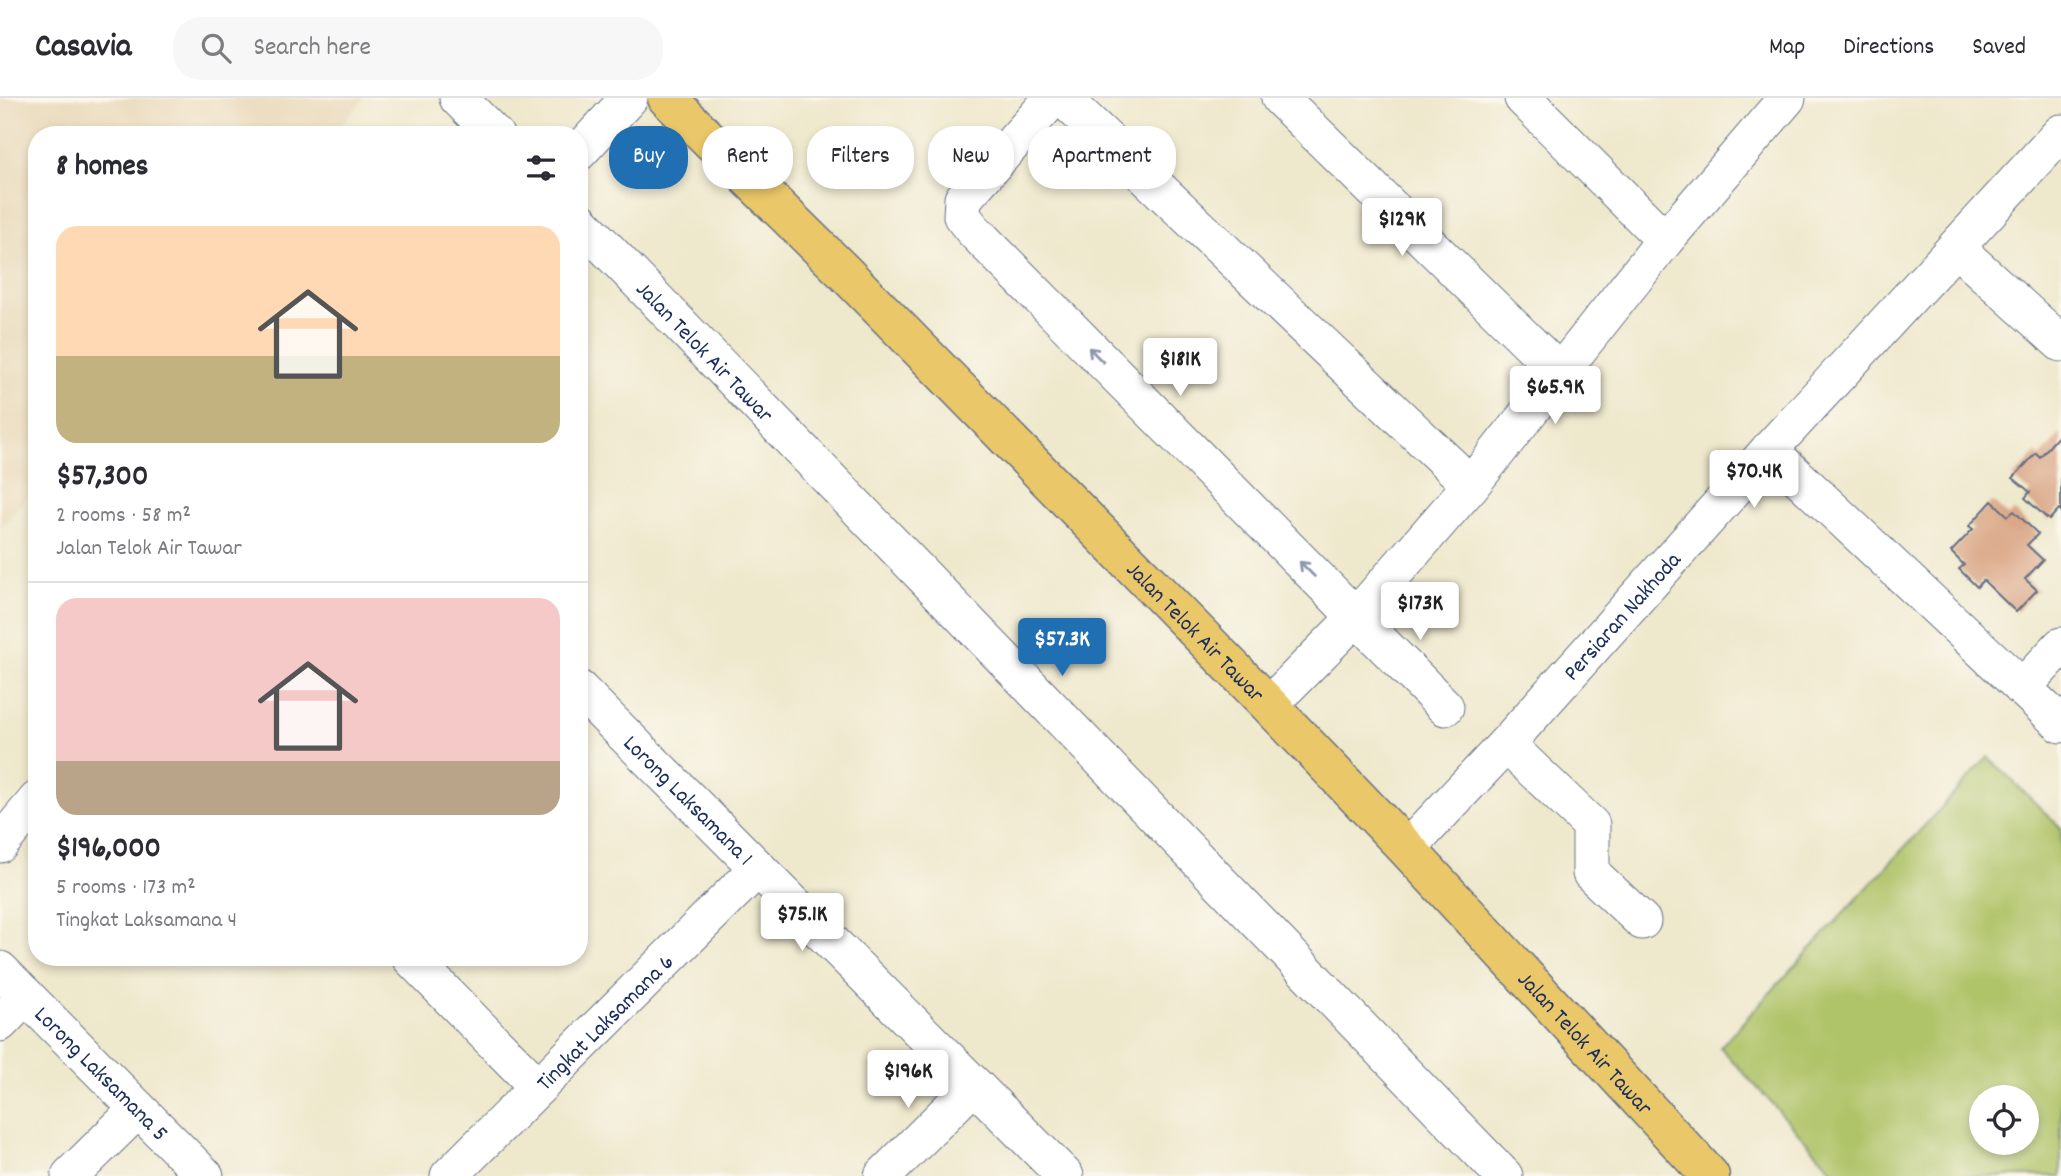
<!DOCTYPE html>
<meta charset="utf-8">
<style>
:root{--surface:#fff;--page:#f7f7f7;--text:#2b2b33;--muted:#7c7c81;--line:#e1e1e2;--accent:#1f6fb2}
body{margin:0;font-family:Dekko,sans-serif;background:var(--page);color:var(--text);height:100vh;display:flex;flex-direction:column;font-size:26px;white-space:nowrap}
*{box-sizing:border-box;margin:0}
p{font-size:23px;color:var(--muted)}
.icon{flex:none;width:38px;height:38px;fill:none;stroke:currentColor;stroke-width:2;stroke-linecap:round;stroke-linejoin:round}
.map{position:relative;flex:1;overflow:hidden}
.panel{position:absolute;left:28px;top:28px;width:560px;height:840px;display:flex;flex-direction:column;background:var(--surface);border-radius:28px;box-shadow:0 4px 10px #0003}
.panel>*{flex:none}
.hud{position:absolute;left:609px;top:28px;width:665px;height:63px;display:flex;gap:14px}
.fabs{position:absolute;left:1969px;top:987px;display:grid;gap:14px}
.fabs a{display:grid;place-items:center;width:70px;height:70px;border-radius:50%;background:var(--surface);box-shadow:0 4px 10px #0003;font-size:35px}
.price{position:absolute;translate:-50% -60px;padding:0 16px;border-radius:7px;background:#fff;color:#222;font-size:23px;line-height:46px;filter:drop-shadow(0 2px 4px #0008)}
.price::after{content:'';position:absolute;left:50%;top:42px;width:21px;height:16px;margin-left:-10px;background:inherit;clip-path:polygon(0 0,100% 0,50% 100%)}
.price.current{background:var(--accent);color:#fff}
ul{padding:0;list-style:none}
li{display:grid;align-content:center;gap:14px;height:371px;padding:0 28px}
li+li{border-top:2px solid var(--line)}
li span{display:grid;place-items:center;height:217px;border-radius:21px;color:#555}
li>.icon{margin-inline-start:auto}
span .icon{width:126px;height:126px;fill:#fffc;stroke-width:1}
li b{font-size:30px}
h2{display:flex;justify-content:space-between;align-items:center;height:84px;padding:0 28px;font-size:30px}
.pill{padding:0 24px;border-radius:28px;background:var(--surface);box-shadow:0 4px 10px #0003;font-size:24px;line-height:63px}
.pill.current{background:var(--accent);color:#fff}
header{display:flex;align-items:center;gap:42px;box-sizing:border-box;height:98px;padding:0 35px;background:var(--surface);border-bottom:2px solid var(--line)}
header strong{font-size:33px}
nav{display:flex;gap:38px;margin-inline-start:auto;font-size:24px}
.search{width:490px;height:63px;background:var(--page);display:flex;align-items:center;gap:18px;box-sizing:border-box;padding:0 24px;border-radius:28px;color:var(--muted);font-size:26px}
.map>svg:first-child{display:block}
.built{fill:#e9d9ba}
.garden{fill:#afc367;stroke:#657962;stroke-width:2;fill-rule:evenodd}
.building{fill:#dba989}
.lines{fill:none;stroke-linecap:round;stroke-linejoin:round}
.minor-casing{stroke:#657084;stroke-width:39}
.major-casing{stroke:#657084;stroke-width:41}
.minor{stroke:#fff;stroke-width:37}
.major{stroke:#eac769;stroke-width:38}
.oneway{stroke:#8d97ae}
.labels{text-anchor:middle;stroke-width:7;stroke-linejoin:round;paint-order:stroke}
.street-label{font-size:23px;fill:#1b2f5e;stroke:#fbf7ec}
</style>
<header>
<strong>Casavia</strong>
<div class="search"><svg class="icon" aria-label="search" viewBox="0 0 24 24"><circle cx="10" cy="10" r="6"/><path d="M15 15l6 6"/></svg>Search here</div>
<nav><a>Map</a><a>Directions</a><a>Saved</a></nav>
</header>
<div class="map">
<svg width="2061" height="1078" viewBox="0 0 2061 1078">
<rect width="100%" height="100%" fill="#fbf7ec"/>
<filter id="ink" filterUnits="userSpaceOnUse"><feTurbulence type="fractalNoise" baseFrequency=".0143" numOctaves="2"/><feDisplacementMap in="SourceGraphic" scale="14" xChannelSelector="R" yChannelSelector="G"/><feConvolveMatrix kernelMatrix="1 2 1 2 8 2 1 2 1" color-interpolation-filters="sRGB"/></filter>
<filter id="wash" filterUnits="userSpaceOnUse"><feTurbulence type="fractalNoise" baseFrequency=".00686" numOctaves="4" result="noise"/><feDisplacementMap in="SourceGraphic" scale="28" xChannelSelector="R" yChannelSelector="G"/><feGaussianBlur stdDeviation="1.57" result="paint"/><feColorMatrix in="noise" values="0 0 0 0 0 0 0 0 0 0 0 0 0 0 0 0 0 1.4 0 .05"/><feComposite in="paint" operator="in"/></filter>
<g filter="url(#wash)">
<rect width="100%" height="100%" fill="#eee8cc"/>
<path class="built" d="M 0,0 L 364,0 L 333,37 L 37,37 L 37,387 L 0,431 Z"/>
<path class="garden" d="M 1988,659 L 2061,730 L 2061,1078 L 1838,1078 L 1720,949 ZM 1981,999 L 2026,999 L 2026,1045 L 1981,1045 Z"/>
<g id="blocks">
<path class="building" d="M 2061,335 L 2061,413 L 2059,411 L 2049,422 L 2025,400 L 2030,394 L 2013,380 L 2036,355 L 2040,359 Z
M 1992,403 L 2008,418 L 2014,413 L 2038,436 L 2027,447 L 2043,462 L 2025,481 L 2037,492 L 2016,514 L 1983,482 L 1977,489 L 1959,471 L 1964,467 L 1951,454 L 1973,431 L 1969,428 Z"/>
</g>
</g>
<g filter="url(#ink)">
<use href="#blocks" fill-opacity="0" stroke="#657084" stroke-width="2"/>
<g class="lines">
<g class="minor-casing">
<g id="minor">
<path d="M 458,0 L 495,37"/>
<path d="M 1053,0 L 963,101 L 962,118 L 973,132 L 1445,609"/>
<path d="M 1063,0 L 1471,387"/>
<path d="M 1280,0 L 1560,275"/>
<path d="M 1523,0 L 1665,142"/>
<path d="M 579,54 L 629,0"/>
<path id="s1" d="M 579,122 L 1504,1078"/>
<path d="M 1956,150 L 2061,245"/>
<path d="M 1769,352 L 2061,626"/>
<path d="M 2022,590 L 2061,548"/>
<path id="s2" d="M 579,591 L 1065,1078"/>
<path d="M 1269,607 L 1355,520 L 1471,387 L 1665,142 L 1787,0"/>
<path d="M 1506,646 L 1591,727 L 1591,775 L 1642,823"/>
<path d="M 0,746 L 37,702"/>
<path id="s3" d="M 1407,751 L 1506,646 L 1769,352 L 2061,35"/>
<path d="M 410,859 L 538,989"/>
<path id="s4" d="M 0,872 L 205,1078"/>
<path d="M 0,925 L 26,898"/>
<path d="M 70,1078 L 138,1011"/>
<path id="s5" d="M 449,1078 L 758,770"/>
<path d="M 883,1078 L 974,987"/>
</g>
</g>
<g class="major-casing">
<g id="major">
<path id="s6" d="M 667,0 L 845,175 L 1269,607 L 1407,751 L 1710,1078"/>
</g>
</g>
<use href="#minor" class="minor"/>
<use href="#major" class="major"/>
</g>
<defs><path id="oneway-shaft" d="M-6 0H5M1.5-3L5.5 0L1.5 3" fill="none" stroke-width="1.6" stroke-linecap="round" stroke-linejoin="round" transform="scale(1.75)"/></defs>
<g class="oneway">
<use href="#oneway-shaft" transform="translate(1096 257) rotate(-135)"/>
<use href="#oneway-shaft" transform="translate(1307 471) rotate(-135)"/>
</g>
</g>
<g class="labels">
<g class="street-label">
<text dy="8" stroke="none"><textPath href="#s1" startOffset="182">Jalan Telok Air Tawar</textPath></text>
<text dy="8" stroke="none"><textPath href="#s3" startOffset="317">Persiaran Nakhoda</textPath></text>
<text dy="8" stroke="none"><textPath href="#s6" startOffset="751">Jalan Telok Air Tawar</textPath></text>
<text dy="8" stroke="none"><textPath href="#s2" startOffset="156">Lorong Laksamana 1</textPath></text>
<text dy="8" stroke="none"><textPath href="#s5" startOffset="219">Tingkat Laksamana 6</textPath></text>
<text dy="8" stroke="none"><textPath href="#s6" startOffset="1318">Jalan Telok Air Tawar</textPath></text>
<text dy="8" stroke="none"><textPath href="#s4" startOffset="145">Lorong Laksamana 5</textPath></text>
</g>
</g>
</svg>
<div class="fabs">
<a><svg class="icon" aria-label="locate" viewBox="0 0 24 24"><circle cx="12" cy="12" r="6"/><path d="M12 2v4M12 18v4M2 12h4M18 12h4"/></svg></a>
</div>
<b class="price" style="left:1402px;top:160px">$129K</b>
<b class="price" style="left:1180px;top:300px">$181K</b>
<b class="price" style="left:1555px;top:328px">$65.9K</b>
<b class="price" style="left:1754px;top:412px">$70.4K</b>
<b class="price" style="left:1420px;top:544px">$173K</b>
<b class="price current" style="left:1062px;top:580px">$57.3K</b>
<b class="price" style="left:802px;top:855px">$75.1K</b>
<b class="price" style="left:908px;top:1012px">$196K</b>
<div class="hud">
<a class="pill current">Buy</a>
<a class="pill">Rent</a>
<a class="pill">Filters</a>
<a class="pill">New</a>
<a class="pill">Apartment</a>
</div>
<section class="panel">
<h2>8 homes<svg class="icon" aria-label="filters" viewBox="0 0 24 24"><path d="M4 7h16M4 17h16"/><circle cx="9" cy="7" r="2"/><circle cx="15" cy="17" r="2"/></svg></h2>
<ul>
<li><span style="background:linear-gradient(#ffd9b3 60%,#c2b280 0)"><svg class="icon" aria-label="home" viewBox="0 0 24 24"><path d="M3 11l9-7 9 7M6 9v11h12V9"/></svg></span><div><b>$57,300</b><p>2 rooms · 58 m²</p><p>Jalan Telok Air Tawar</p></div></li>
<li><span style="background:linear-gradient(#f6c9c9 75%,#b9a48a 0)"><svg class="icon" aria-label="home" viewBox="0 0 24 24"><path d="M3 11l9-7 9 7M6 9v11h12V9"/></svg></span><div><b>$196,000</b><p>5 rooms · 173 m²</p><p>Tingkat Laksamana 4</p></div></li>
</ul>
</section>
</div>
